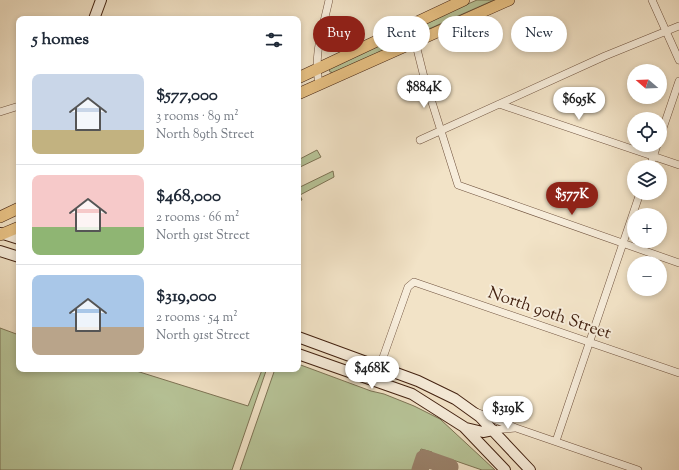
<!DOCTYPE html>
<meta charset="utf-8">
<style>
:root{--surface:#fff;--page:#f6f6f7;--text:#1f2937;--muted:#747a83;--line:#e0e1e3;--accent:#8f2418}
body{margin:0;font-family:"Sorts Mill Goudy",serif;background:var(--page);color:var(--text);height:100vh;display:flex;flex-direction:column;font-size:15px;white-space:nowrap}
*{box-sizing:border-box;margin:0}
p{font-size:13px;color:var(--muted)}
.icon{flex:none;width:22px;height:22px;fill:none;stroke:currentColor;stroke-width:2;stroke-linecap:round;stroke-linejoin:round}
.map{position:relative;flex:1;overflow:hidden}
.panel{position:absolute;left:16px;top:16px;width:285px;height:356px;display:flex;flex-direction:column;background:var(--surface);border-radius:8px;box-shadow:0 2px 6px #0003}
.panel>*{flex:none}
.banner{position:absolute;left:313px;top:16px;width:306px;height:36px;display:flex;gap:8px}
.needle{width:26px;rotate:289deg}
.tools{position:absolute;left:627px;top:64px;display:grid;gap:8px}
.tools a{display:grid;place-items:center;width:40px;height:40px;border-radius:50%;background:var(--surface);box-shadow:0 2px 6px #0003;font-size:20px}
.price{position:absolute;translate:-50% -34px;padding:0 9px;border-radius:14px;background:#fff;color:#222;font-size:13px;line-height:26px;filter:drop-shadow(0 1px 2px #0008)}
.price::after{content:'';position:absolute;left:50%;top:24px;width:12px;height:9px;margin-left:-6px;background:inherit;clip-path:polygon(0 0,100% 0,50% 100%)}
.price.on{background:var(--accent);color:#fff}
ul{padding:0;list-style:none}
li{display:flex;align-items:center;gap:12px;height:100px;padding:0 16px}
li+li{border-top:1px solid var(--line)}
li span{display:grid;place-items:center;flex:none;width:112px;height:80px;border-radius:8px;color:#555}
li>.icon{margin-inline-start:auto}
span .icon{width:48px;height:48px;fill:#fffc;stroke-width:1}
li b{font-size:17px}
h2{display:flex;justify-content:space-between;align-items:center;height:48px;padding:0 16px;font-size:17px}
.pill{padding:0 14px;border-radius:18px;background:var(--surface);box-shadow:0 2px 6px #0003;font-size:14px;line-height:36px}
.pill.on{background:var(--accent);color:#fff}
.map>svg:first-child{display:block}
.green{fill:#b7c498;stroke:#7d7354}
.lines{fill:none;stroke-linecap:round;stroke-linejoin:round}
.taxiway{stroke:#9a826c;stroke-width:17}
.street-casing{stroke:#6f523e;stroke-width:8}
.secondary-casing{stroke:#432211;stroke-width:12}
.primary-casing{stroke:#432211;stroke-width:12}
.street{stroke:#f7eddb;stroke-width:7}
.secondary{stroke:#f7eddb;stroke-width:10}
.primary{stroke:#e9c284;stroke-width:11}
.labels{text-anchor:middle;stroke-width:4;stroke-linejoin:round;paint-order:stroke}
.street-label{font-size:17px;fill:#432211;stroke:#f7eddb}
</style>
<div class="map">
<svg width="679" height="470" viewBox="0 0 679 470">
<rect width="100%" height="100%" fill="#f2e3c7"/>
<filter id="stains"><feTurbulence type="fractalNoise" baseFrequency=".005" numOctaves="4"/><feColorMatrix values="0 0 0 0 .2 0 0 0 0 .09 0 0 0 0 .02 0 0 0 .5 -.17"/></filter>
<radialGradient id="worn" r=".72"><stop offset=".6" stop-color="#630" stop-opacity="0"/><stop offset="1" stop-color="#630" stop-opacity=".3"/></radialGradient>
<path class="green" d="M 477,0 L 494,0 L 422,32 L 420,28 L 429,21 Z
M 397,37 L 402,38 L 403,41 L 342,70 L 335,73 L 330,72 L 329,69 Z
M 317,150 L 321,157 L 298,168 L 298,160 Z
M 333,171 L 334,177 L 300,195 L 302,200 L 298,201 L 298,188 Z
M 0,328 L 19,335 L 19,369 L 130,369 L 248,406 L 262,370 L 266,371 L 232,470 L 0,470 Z
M 298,364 L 371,391 L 384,394 L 414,406 L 440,419 L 495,470 L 482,470 L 453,460 L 452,462 L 432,455 L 432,452 L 421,449 L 413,470 L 240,470 L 275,369 L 298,369 Z"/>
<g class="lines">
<path class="taxiway" d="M 420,470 L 424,458 L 450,467"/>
<g class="street-casing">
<path id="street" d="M 652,0 L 679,60
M 409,25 L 415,41 L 424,77 L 458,185 L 679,263
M 319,84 C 313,55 323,28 329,0
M 499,104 L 679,165
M 0,112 L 19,106
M 660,137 L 679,81
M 420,140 L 605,56 L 679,26
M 650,167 L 657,145
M 375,380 L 408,287 L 414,282 L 679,373
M 476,412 L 516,428 L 638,470
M 493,430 L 515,428
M 556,441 L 640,193"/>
</g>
<g class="secondary-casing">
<path id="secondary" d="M 94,19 L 101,0
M 0,233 L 19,239
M 0,251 L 19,257
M 298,337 L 418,381 L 455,399 L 480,417 L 530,470
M 298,354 L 412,394 L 464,427 L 505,470
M 466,428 L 483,432 L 493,430"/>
</g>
<g class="primary-casing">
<path id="primary" d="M 298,78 L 464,0
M 298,94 L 509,0
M 0,217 L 19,208
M 0,235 L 19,227"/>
</g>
<use href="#street" class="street"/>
<use href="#secondary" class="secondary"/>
<use href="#primary" class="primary"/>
</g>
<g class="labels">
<g class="street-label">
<text transform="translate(550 312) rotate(19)" y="6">North 90th Street</text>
</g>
</g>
<rect width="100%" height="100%" filter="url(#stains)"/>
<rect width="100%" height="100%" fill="url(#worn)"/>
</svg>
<div class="tools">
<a><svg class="needle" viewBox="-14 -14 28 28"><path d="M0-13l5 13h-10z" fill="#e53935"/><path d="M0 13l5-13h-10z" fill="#747a83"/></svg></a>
<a><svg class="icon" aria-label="locate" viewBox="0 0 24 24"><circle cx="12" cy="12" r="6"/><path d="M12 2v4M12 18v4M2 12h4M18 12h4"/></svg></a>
<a><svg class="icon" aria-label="layers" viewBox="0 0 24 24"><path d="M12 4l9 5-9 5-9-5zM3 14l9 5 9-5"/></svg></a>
<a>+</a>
<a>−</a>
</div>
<b class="price" style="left:424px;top:109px">$884K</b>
<b class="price" style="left:579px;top:121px">$695K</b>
<b class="price on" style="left:572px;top:216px">$577K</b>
<b class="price" style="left:372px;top:390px">$468K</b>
<b class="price" style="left:508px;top:430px">$319K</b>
<div class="banner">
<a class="pill on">Buy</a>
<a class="pill">Rent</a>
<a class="pill">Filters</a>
<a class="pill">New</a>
</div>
<section class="panel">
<h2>5 homes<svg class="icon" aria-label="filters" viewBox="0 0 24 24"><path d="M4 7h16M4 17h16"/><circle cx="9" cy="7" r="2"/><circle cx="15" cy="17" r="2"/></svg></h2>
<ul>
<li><span style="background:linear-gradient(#c9d6e8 70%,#c2b280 0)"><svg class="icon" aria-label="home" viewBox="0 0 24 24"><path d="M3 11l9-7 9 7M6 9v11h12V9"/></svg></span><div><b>$577,000</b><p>3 rooms · 89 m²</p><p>North 89th Street</p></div></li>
<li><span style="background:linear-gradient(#f6c9c9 65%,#8fb573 0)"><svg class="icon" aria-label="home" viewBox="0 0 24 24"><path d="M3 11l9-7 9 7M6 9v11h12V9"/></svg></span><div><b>$468,000</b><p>2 rooms · 66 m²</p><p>North 91st Street</p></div></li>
<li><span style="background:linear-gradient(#a9c7e8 65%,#b9a48a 0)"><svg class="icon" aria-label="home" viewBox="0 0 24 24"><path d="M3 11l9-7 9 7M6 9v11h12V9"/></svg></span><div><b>$319,000</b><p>2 rooms · 54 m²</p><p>North 91st Street</p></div></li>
</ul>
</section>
</div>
